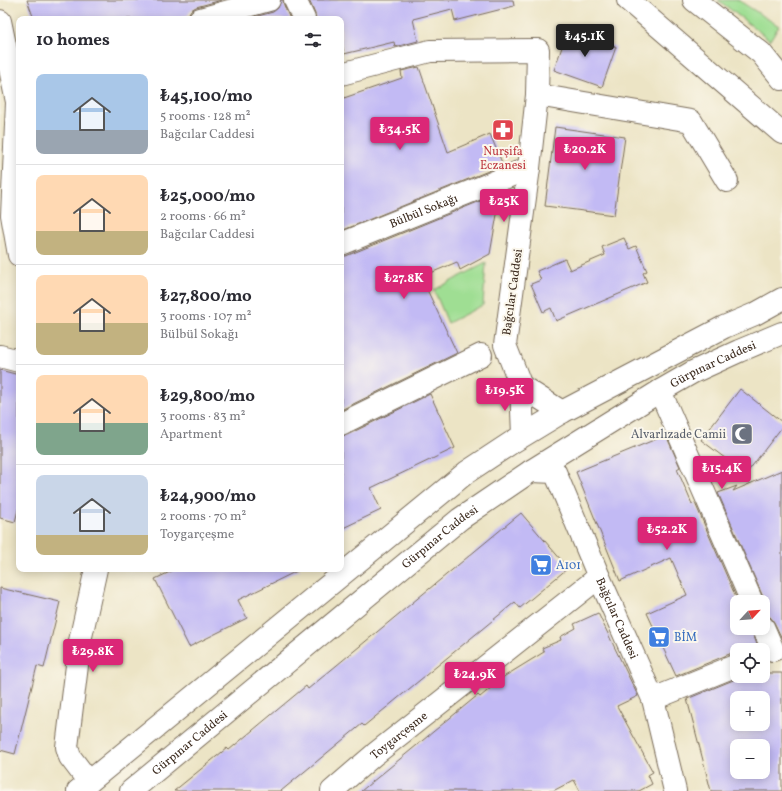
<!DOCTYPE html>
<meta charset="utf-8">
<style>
:root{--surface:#fff;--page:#f2f2f3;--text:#2b2b33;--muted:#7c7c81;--line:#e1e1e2;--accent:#db2777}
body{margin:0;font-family:Vollkorn,serif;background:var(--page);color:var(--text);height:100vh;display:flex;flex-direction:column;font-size:15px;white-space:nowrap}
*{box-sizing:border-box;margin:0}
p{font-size:13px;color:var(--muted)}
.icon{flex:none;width:22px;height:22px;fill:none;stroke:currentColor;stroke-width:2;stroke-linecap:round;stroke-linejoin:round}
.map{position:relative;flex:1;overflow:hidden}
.details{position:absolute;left:16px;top:16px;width:328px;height:556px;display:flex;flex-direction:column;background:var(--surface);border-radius:8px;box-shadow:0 2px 10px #0003}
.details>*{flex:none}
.needle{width:26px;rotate:64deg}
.buttons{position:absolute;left:730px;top:595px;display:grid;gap:8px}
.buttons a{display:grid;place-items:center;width:40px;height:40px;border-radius:8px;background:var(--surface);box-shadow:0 2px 10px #0003;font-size:20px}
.price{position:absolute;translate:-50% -34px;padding:0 9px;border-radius:4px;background:var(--accent);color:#fff;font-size:13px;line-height:26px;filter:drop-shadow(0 1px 2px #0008)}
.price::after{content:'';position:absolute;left:50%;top:24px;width:12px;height:9px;margin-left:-6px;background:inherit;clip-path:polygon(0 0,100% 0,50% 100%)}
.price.selected{background:#222;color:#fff}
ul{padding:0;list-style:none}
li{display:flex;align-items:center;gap:12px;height:100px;padding:0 20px}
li+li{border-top:1px solid var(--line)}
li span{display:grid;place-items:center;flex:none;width:112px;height:80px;border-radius:8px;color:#555}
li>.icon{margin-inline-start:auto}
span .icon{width:48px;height:48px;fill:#fffc;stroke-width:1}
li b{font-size:17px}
h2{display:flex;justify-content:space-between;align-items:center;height:48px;padding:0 20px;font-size:17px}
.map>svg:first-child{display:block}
.green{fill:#9fde93;stroke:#6d8458}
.building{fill:#c2baf4;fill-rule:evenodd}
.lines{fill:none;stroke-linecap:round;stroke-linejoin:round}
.minor-casing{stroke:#796b58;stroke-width:24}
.major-casing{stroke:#796b58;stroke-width:24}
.highway-casing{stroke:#796b58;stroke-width:24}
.minor{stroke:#fff;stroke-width:22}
.major{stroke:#fff;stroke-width:22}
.highway{stroke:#fff;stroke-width:22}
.labels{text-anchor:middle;stroke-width:4;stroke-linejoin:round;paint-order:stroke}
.health-label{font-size:12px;fill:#be3a42;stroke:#fbf7ec}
.street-label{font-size:12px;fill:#3b2a1e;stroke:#fbf7ec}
.worship-label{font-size:12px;fill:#5b616d;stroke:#fbf7ec;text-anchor:end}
.shop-label{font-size:12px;fill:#366cbe;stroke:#fbf7ec;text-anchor:start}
</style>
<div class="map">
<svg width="782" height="791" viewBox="0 0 782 791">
<rect width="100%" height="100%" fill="#fbf7ec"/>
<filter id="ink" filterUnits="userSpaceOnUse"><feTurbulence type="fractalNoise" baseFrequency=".025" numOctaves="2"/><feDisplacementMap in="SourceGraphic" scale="8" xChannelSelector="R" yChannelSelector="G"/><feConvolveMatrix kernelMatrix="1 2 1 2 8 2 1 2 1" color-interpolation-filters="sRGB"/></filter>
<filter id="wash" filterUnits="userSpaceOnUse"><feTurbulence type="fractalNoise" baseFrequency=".012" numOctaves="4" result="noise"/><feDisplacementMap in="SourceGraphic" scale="16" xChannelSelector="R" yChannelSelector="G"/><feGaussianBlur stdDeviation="0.9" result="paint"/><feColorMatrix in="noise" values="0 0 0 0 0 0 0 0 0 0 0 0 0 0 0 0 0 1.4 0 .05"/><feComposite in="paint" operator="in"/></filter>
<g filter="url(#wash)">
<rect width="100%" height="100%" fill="#ece4c5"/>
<path class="green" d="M 718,0 L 738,0 L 779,26 L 770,40 Z
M 486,263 L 483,305 L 448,323 L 434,290 Z"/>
<g id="blocks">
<path class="building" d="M 27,0 L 222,0 L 196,7 L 191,10 L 188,15 L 177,19 L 34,19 Z
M 281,0 L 283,0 L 284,5 L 290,19 L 247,19 L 273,12 L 278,8 Z
M 309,0 L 513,0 L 514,6 L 455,21 L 452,9 L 413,19 L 418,41 L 395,47 L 394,42 L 344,54 L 341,40 L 341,19 L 316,19 L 315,14 Z
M 568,30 L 616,47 L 602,87 L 554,70 Z
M 419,67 L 448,152 L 490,134 L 503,165 L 341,231 L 341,99 L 402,78 L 401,71 Z
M 555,127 L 625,137 L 614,215 L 545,206 Z
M 495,195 L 498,209 L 490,254 L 460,270 L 457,262 L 421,277 L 457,353 L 341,410 L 341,256 L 346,256 Z
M 624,238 L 629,249 L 636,246 L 647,271 L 643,273 L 647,282 L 556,321 L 551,308 L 543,312 L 531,284 L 541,280 L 537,271 L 565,259 L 570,270 L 605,255 L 602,247 Z
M 0,370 L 19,375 L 19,506 L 15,522 L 0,518 Z
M 740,389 L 782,422 L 782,427 L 746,474 L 701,440 Z
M 430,394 L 455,448 L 371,488 L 381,510 L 341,529 L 341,436 L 347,435 Z
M 666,435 L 680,467 L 677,469 L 692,504 L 695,503 L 738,602 L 737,602 L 737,628 L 751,628 L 759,650 L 737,650 L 737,653 L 732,653 L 676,676 L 647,613 L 687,595 L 671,558 L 620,581 L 576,472 Z
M 782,470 L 782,639 L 774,622 L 770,617 L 763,615 L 764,603 L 763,597 L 718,493 L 737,486 L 733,491 Z
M 521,513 L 568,568 L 520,608 L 515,602 L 364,726 L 362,724 L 281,791 L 174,791 L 227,748 L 229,750 L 306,686 L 308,689 Z
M 176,569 L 301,569 L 238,600 L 247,618 L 189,647 L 155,579 Z
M 0,588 L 60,602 L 44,668 L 37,666 L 15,754 L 0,750 Z
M 598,613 L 638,696 L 617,706 L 653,772 L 648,775 L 652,784 L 639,791 L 580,791 L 574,780 L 553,791 L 361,791 L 478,695 L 480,697 L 505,676 L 544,652 L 542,648 L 561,640 L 560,637 L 576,628 L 574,624 Z
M 763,673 L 782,673 L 782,791 L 711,791 L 687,699 L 743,676 L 763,676 ZM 737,698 L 763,698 L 763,724 L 737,724 ZM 737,746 L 763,746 L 763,772 L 737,772 Z"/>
</g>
</g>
<g filter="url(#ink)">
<use href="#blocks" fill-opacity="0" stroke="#796b58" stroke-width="1"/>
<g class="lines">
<g class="minor-casing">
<g id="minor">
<path d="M 295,0 L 304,19"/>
<path d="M 200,19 L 269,0"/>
<path d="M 0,21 L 17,102 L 12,215 L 19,255"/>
<path d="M 341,74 L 430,51 L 538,50 L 537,95 L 529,168 L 505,345 L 521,386 L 523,435"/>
<path d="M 537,95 L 691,121 L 727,181"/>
<path id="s1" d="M 341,244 L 529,168"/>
<path d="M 0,356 L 19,361"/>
<path d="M 521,386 L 562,412"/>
<path d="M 660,391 L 752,602"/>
<path d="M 341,424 L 481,355"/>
<path id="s2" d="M 531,471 L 555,472 L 599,577 L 653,699 L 675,791"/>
<path d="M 763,627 L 773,650"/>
<path d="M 653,699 L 737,665"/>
<path d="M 89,782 L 70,757 L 67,747 L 80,641 L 96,569"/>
<path id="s3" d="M 332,791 L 375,754 L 599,577"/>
</g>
</g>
<g class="major-casing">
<g id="major">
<path d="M 78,791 L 467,472 L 511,443 L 562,412 L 724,327 L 755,314 L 782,299"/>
<path id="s4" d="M 131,791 L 460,519 L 531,471 L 660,391 L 693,372 L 739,351 L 782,333"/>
</g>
</g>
<g class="highway-casing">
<path id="highway" d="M 628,0 L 782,133
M 694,0 L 761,53 L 782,79"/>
</g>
<use href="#minor" class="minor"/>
<use href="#major" class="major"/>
<use href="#highway" class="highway"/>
</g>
</g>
<defs>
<g id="pharmacy-square" transform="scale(1.15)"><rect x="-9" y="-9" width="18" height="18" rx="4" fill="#e0444e" stroke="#fbf7ec"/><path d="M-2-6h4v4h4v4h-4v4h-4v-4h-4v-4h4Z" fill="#fff"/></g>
<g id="mosque-square" transform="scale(1.15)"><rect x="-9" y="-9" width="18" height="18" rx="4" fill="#6b7280" stroke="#fbf7ec"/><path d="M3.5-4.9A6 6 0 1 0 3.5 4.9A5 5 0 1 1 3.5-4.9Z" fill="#fff"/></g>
<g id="supermarket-square" transform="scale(1.15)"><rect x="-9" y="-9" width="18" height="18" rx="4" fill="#3f7fe0" stroke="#fbf7ec"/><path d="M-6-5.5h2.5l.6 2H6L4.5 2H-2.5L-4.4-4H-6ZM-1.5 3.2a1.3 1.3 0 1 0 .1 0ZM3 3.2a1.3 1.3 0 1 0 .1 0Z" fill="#fff"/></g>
</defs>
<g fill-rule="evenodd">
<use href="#pharmacy-square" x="503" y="130"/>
<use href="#mosque-square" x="742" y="434"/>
<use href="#supermarket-square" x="541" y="565"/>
<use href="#supermarket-square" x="659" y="637"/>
</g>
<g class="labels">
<g class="health-label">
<text x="503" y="155">Nurşifa<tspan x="503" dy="14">Eczanesi</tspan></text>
</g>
<g class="street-label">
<text dy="4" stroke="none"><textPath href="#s1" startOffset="89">Bülbül Sokağı</textPath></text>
<text transform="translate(512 292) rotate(-82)" y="4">Bağcılar Caddesi</text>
<text dy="4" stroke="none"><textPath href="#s4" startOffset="724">Gürpınar Caddesi</textPath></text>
<text dy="4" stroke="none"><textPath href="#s4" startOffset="400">Gürpınar Caddesi</textPath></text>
<text dy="4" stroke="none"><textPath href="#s2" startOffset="183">Bağcılar Caddesi</textPath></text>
<text dy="4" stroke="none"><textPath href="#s3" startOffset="87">Toygarçeşme</textPath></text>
<text dy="4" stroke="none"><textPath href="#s4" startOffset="76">Gürpınar Caddesi</textPath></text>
</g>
<g class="worship-label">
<text x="726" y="438">Alvarlızade Camii</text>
</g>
<g class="shop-label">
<text x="556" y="569">A101</text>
<text x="674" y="641">BİM</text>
</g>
</g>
</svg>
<div class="buttons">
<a><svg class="needle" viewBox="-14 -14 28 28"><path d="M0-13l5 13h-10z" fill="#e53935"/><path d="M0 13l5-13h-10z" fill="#7c7c81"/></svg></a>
<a><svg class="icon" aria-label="locate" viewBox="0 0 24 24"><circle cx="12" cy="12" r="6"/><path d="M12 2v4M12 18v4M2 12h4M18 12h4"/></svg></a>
<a>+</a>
<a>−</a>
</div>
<b class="price selected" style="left:585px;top:58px">₺45.1K</b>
<b class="price" style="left:400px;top:151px">₺34.5K</b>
<b class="price" style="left:585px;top:171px">₺20.2K</b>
<b class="price" style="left:504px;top:223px">₺25K</b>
<b class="price" style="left:404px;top:300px">₺27.8K</b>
<b class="price" style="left:505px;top:412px">₺19.5K</b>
<b class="price" style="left:722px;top:490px">₺15.4K</b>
<b class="price" style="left:667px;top:551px">₺52.2K</b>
<b class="price" style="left:93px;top:673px">₺29.8K</b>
<b class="price" style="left:475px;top:696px">₺24.9K</b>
<section class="details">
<h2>10 homes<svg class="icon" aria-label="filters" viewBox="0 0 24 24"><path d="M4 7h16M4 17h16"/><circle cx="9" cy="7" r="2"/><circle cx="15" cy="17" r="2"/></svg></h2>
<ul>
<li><span style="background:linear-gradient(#a9c7e8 70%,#9aa5b1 0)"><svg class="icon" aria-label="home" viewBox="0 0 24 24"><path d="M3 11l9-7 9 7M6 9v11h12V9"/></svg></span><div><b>₺45,100/mo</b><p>5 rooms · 128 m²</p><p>Bağcılar Caddesi</p></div></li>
<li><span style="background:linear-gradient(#ffd9b3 70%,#c2b280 0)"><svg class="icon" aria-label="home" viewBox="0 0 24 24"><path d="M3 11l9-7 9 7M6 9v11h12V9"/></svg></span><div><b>₺25,000/mo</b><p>2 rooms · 66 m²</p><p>Bağcılar Caddesi</p></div></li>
<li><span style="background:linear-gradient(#ffd9b3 60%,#c2b280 0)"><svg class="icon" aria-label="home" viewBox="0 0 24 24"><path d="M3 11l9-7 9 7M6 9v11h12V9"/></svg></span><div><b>₺27,800/mo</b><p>3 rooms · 107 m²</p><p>Bülbül Sokağı</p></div></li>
<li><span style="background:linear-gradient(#ffd9b3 60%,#7fa58c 0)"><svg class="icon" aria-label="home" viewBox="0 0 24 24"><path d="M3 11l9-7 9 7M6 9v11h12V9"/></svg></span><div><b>₺29,800/mo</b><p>3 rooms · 83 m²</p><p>Apartment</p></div></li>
<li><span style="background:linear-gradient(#c9d6e8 75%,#c2b280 0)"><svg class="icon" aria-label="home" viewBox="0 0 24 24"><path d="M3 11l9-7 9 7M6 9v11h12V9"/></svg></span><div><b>₺24,900/mo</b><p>2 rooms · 70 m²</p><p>Toygarçeşme</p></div></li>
</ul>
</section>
</div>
